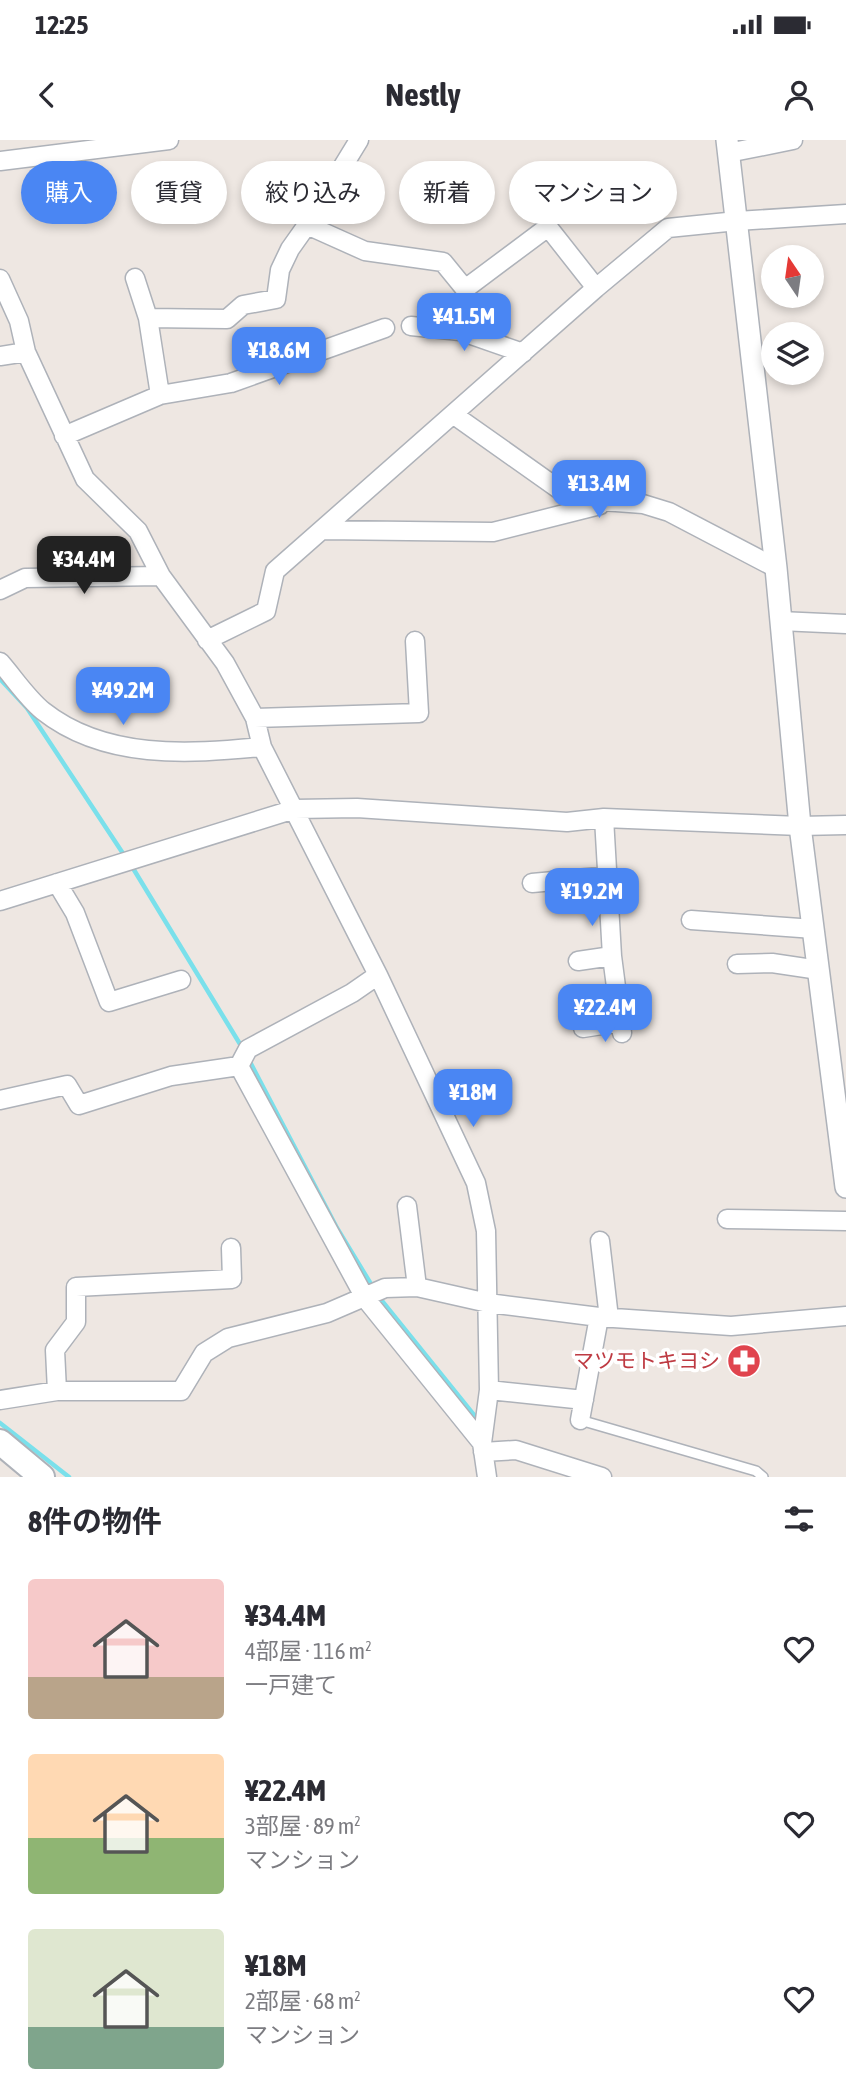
<!DOCTYPE html>
<html lang="ja">
<meta charset="utf-8">
<style>
:root{--surface:#fff;--page:#f2f2f3;--text:#2b2b33;--muted:#7c7c81;--accent:#4a86f3}
body{margin:0;font-family:"Asap Condensed","Noto Sans JP",sans-serif;background:var(--page);color:var(--text);height:100vh;display:flex;flex-direction:column;font-size:26px;white-space:nowrap}
*{box-sizing:border-box;margin:0}
p{font-size:23px;color:var(--muted)}
.icon{flex:none;width:38px;height:38px;fill:none;stroke:currentColor;stroke-width:2;stroke-linecap:round;stroke-linejoin:round}
.map{position:relative;height:1337px;overflow:hidden}
.drawer{display:flex;flex-direction:column;background:var(--surface);flex:1}
.drawer>*{flex:none}
.banner{position:absolute;left:21px;top:21px;width:805px;height:63px;display:flex;gap:14px}
.needle{width:46px;rotate:347deg}
.controls{position:absolute;left:761px;top:105px;display:grid;gap:14px}
.controls a{display:grid;place-items:center;width:63px;height:63px;border-radius:50%;background:var(--surface);box-shadow:0 4px 10px #0003;font-size:35px}
.price{position:absolute;translate:-50% -60px;padding:0 16px;border-radius:14px;background:var(--accent);color:#fff;font-size:23px;line-height:46px;filter:drop-shadow(0 2px 4px #0008)}
.price::after{content:'';position:absolute;left:50%;top:42px;width:21px;height:16px;margin-left:-10px;background:inherit;clip-path:polygon(0 0,100% 0,50% 100%)}
.price.active{background:#222;color:#fff}
ul{padding:0;list-style:none}
li{display:flex;align-items:center;gap:21px;height:175px;padding:0 28px}
li span{display:grid;place-items:center;flex:none;width:196px;height:140px;border-radius:7px;color:#555}
li>.icon{margin-inline-start:auto}
span .icon{width:84px;height:84px;fill:#fffc;stroke-width:1}
li b{font-size:30px}
h2{display:flex;justify-content:space-between;align-items:center;height:84px;padding:0 28px;font-size:30px}
.chip{padding:0 24px;border-radius:32px;background:var(--surface);box-shadow:0 4px 10px #0003;font-size:24px;line-height:63px}
.chip.active{background:var(--accent);color:#fff}
.status{display:flex;justify-content:space-between;align-items:center;height:49px;padding:0 35px;background:var(--surface);direction:ltr}
.status svg{height:19px;fill:currentColor}
header{display:flex;justify-content:space-between;align-items:center;height:91px;padding:0 28px;background:var(--surface);font-size:32px;font-weight:700}
.map>svg:first-child{display:block}
.lines{fill:none;stroke-linecap:round;stroke-linejoin:round}
.stream{stroke:#7ae0eb;stroke-width:4.5}
.service-casing{stroke:#aeb2b9;stroke-width:12}
.minor-casing{stroke:#aeb2b9;stroke-width:21}
.tertiary-casing{stroke:#aeb2b9;stroke-width:24}
.secondary-casing{stroke:#aeb2b9;stroke-width:28}
.service{stroke:#fff;stroke-width:9}
.minor{stroke:#fff;stroke-width:18}
.tertiary{stroke:#fff;stroke-width:21}
.secondary{stroke:#fff;stroke-width:24}
.labels{text-anchor:middle;stroke-width:7;stroke-linejoin:round;paint-order:stroke}
.health-label{font-size:21px;fill:#be3a42;stroke:#fff;text-anchor:end}
</style>
<div class="status"><b>12:25</b><svg viewBox="0 0 49 12"><path d="M0 12V9h3v3zM5 12V6h3v6zM10 12V3h3v9zM15 12V0h3v12zM26 1h20v11H26zM47 4h2v5h-2z"/></svg></div>
<header><svg class="icon" aria-label="back" viewBox="0 0 24 24"><path d="M15 5l-7 7 7 7"/></svg>Nestly<svg class="icon" aria-label="person" viewBox="0 0 24 24"><circle cx="12" cy="8" r="4"/><path d="M4 21q1-7 8-7t8 7"/></svg></header>
<div class="map">
<svg width="846" height="1337" viewBox="0 0 846 1337">
<rect width="100%" height="100%" fill="#eee7e2"/>
<g class="lines">
<path class="stream" d="M 0,539 L 27,568 L 126,718
M 131,725 L 243,909
M 249,920 L 337,1088 L 374,1149
M 378,1156 L 478,1280
M 0,1283 L 69,1337"/>
<g class="service-casing">
<path id="service" d="M 580,1280 L 756,1331 L 763,1337"/>
</g>
<g class="minor-casing">
<path id="minor" d="M 728,13 L 793,0
M 0,21 L 169,0
M 307,85 L 365,111 L 443,122 L 465,149 L 548,87 L 596,148
M 0,139 L 19,181 L 26,212 L 85,339 L 138,391 L 161,436 L 225,523 L 255,578 L 262,607 L 378,835 L 476,1043 L 486,1091 L 489,1250 L 482,1303 L 487,1337
M 148,178 L 227,179 L 243,165 L 276,159 L 280,130 L 290,109 L 307,85 L 359,0
M 411,186 L 460,191 L 523,213
M 0,216 L 26,212
M 160,255 L 231,243 L 385,188
M 454,275 L 567,355 L 589,360 L 643,364 L 669,372 L 776,428
M 64,296 L 160,255 L 148,178 L 135,138
M 323,390 L 493,392 L 600,365
M 0,450 L 25,438 L 161,436
M 780,481 L 846,484
M 207,500 L 266,471 L 275,431 L 596,148 L 668,88 L 737,81 L 846,74
M 0,522 C 14,538 27,558 43,571 C 105,620 188,614 262,607
M 255,578 L 419,573 L 415,501
M 604,678 L 612,816 L 622,893
M 57,743 L 75,773 L 109,862 L 181,840
M 532,743 L 609,736
M 0,761 L 295,669 L 357,668 L 567,682 L 604,678 L 800,686 L 846,685
M 691,780 L 814,789
M 578,821 L 612,816
M 737,824 L 772,823 L 819,830
M 583,888 L 621,882
M 239,926 L 365,1158 L 482,1303
M 0,960 L 67,945 L 79,965 L 171,936 L 239,926 L 248,909 L 352,853 L 378,835
M 407,1066 L 417,1147
M 727,1079 L 846,1081
M 600,1101 L 609,1178
M 489,1250 L 584,1260
M 57,1251 L 55,1210 L 76,1182 L 76,1147 L 232,1139 L 231,1108
M 0,1260 L 57,1251 L 181,1251 L 204,1213 L 228,1198 L 327,1173 L 385,1148 L 417,1147 L 488,1163 L 599,1177 L 731,1186 L 846,1176
M 580,1280 L 599,1177
M 483,1312 L 516,1310 L 602,1337"/>
</g>
<g class="tertiary-casing">
<path id="tertiary" d="M 727,0 L 776,428 L 800,686 L 846,1047"/>
</g>
<g class="secondary-casing">
<path id="secondary" d="M 0,1302 L 42,1337"/>
</g>
<use href="#service" class="service"/>
<use href="#minor" class="minor"/>
<use href="#tertiary" class="tertiary"/>
<use href="#secondary" class="secondary"/>
</g>
<defs>
<g id="pharmacy-disc" transform="scale(1.75)"><circle r="9.5" fill="#e0444e" stroke="#fff"/><path d="M-2-6h4v4h4v4h-4v4h-4v-4h-4v-4h4Z" fill="#fff"/></g>
</defs>
<g fill-rule="evenodd">
<use href="#pharmacy-disc" x="744" y="1221"/>
</g>
<g class="labels">
<g class="health-label">
<text x="720" y="1228">マツモトキヨシ</text>
</g>
</g>
</svg>
<div class="controls">
<a><svg class="needle" viewBox="-14 -14 28 28"><path d="M0-13l5 13h-10z" fill="#e53935"/><path d="M0 13l5-13h-10z" fill="#7c7c81"/></svg></a>
<a><svg class="icon" aria-label="layers" viewBox="0 0 24 24"><path d="M12 4l9 5-9 5-9-5zM3 14l9 5 9-5"/></svg></a>
</div>
<b class="price" style="left:464px;top:213px">¥41.5M</b>
<b class="price" style="left:279px;top:247px">¥18.6M</b>
<b class="price" style="left:599px;top:380px">¥13.4M</b>
<b class="price active" style="left:84px;top:456px">¥34.4M</b>
<b class="price" style="left:123px;top:587px">¥49.2M</b>
<b class="price" style="left:592px;top:788px">¥19.2M</b>
<b class="price" style="left:605px;top:904px">¥22.4M</b>
<b class="price" style="left:473px;top:989px">¥18M</b>
<div class="banner">
<a class="chip active">購入</a>
<a class="chip">賃貸</a>
<a class="chip">絞り込み</a>
<a class="chip">新着</a>
<a class="chip">マンション</a>
</div>
</div>
<section class="drawer">
<h2>8件の物件<svg class="icon" aria-label="filters" viewBox="0 0 24 24"><path d="M4 7h16M4 17h16"/><circle cx="9" cy="7" r="2"/><circle cx="15" cy="17" r="2"/></svg></h2>
<ul>
<li><span style="background:linear-gradient(#f6c9c9 70%,#b9a48a 0)"><svg class="icon" aria-label="home" viewBox="0 0 24 24"><path d="M3 11l9-7 9 7M6 9v11h12V9"/></svg></span><div><b>¥34.4M</b><p>4部屋 · 116 m²</p><p>一戸建て</p></div><svg class="icon" aria-label="heart" viewBox="0 0 24 24"><path d="M12 20l-8-8c-3-5 5-10 8-4 3-6 11-1 8 4z"/></svg></li>
<li><span style="background:linear-gradient(#ffd9b3 60%,#8fb573 0)"><svg class="icon" aria-label="home" viewBox="0 0 24 24"><path d="M3 11l9-7 9 7M6 9v11h12V9"/></svg></span><div><b>¥22.4M</b><p>3部屋 · 89 m²</p><p>マンション</p></div><svg class="icon" aria-label="heart" viewBox="0 0 24 24"><path d="M12 20l-8-8c-3-5 5-10 8-4 3-6 11-1 8 4z"/></svg></li>
<li><span style="background:linear-gradient(#dfe7d0 70%,#7fa58c 0)"><svg class="icon" aria-label="home" viewBox="0 0 24 24"><path d="M3 11l9-7 9 7M6 9v11h12V9"/></svg></span><div><b>¥18M</b><p>2部屋 · 68 m²</p><p>マンション</p></div><svg class="icon" aria-label="heart" viewBox="0 0 24 24"><path d="M12 20l-8-8c-3-5 5-10 8-4 3-6 11-1 8 4z"/></svg></li>
</ul>
</section>
